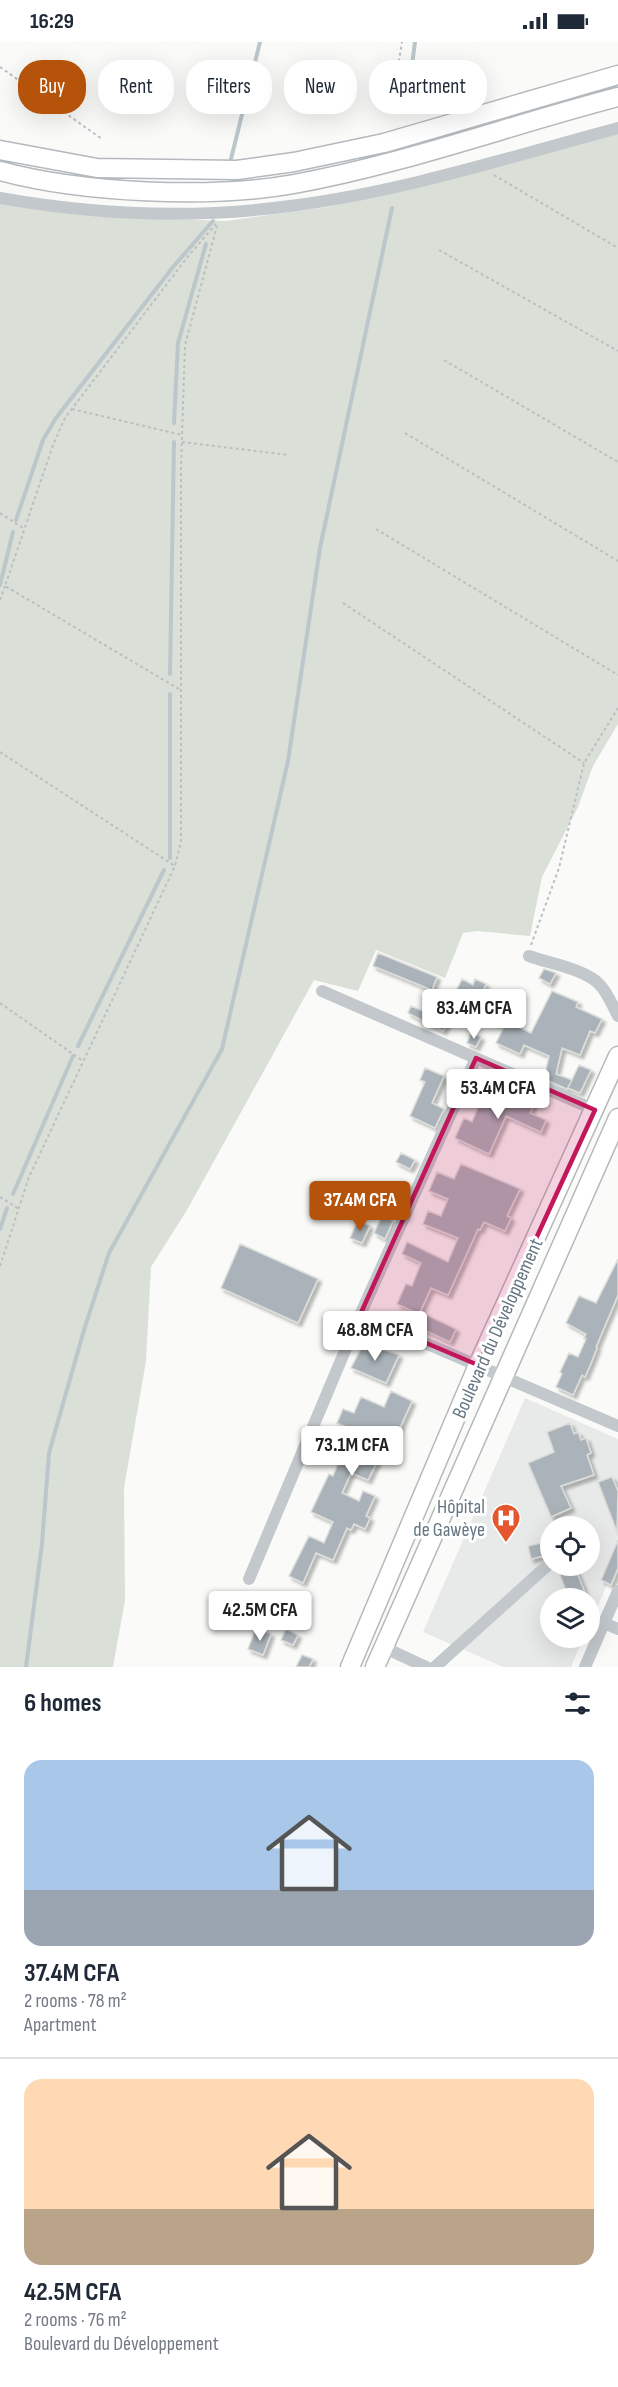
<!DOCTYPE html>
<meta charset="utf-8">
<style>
:root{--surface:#fff;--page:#f2f2f3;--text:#1f2937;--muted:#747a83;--line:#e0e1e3;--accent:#b45309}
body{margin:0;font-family:"Sofia Sans Condensed",sans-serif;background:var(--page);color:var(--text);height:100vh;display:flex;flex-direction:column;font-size:22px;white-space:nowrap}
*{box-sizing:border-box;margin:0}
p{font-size:20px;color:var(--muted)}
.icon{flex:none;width:33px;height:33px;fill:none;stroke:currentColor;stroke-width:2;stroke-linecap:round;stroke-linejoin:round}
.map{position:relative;height:1625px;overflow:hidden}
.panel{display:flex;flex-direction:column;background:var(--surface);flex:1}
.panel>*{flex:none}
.guide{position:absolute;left:18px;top:18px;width:582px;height:54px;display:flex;gap:12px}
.controls{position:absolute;left:540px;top:1474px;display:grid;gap:12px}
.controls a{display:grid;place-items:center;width:60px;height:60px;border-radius:50%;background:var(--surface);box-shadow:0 6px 24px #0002;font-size:30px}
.price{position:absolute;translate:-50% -51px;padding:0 14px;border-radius:6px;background:#fff;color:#222;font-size:20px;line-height:39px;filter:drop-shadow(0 2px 3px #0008)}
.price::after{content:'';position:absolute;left:50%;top:36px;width:18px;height:14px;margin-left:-9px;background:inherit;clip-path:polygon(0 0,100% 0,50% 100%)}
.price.current{background:var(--accent);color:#fff}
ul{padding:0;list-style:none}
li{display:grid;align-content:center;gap:12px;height:318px;padding:0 24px}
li+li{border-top:2px solid var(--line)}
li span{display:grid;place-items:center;height:186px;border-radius:18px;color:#555}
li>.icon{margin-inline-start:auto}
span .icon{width:108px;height:108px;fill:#fffc;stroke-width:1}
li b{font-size:26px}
h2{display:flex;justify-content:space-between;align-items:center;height:72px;padding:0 24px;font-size:26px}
.chip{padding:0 21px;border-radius:24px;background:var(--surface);box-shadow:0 6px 24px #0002;font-size:21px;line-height:54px}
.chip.current{background:var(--accent);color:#fff}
.status{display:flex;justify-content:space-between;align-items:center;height:42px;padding:0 30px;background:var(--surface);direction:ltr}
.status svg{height:16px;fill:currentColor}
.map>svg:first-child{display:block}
.built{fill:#e8e9e9;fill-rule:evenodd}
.green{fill:#dadfd7}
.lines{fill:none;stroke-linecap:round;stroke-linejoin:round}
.stream{stroke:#bbc7cb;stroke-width:4}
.building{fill:#aab3b9;stroke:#dcdcda;stroke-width:1.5;filter:url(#shadow)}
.highway-casing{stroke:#b4b9bd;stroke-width:21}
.path{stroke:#bbbfc2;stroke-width:2;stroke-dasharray:3 3;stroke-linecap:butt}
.minor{stroke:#c3c8cc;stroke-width:12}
.highway{stroke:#fff;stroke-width:18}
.marked{fill:#c2185b;fill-opacity:0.2;stroke:#c2185b;stroke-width:4.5;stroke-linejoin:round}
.labels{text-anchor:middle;stroke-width:6;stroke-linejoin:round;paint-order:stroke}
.street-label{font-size:20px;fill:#657683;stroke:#fff}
.poi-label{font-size:20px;fill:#657683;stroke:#fff;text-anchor:end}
</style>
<div class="status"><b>16:29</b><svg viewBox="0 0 49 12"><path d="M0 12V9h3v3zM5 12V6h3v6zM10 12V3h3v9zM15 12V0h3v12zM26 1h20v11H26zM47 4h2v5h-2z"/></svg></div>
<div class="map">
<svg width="618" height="1625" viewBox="0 0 618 1625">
<defs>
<filter id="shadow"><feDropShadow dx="3.5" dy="3.5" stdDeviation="1.5" flood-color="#0004"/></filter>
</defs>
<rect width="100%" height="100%" fill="#fafaf8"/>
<path class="built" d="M 525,1356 L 618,1397 L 618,1517 L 590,1582 L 590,1557 L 550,1557 L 550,1596 L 583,1596 L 571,1625 L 503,1625 L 423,1590 ZM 550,1485 L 590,1485 L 590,1524 L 550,1524 Z"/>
<path class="green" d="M 618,91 L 618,682 L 593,724 L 578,765 L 542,835 L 530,894 L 477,889 L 463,891 L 445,936 L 376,908 L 358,949 L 314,938 L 187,1168 L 151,1225 L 146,1319 L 124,1446 L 125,1558 L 113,1625 L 0,1625 L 0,161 L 114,175 L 226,179 L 327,165 L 425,144 Z"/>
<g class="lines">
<path class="stream" d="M 407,63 L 415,0
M 231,117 L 260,0
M 174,381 L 178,301 L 206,202
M 16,478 L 43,398 L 56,376 L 173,225 L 213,179
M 0,543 L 13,490
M 170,632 L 174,400
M 170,816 L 170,652
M 78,1004 L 164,828
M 13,1152 L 73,1014
M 0,1187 L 7,1166
M 26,1625 L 42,1502 L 49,1411 L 84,1288 L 109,1211 L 222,1007 L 288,719 L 320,506 L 392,166"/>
</g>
<path class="building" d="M 378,911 L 437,935 L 432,948 L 373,924 Z
M 544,927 L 556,931 L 550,942 L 539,936 Z
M 462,937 L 473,943 L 475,937 L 486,942 L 481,954 L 470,948 L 457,974 L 446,969 Z
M 552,949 L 578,960 L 576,965 L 602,977 L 595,991 L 590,989 L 580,1013 L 562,1006 L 556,1032 L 572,1038 L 567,1047 L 544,1037 L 549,1014 L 524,1003 L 520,1012 L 496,1001 L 504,985 L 485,976 L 491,962 L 503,967 L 502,970 L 515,977 L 512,982 L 531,991 Z
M 411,964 L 448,980 L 443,989 L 408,971 Z
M 471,991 L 481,995 L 476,1005 L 467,1001 Z
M 579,1023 L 591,1028 L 580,1051 L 568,1046 Z
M 425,1026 L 444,1034 L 432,1061 L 444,1067 L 435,1086 L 410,1074 L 425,1040 L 420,1038 Z
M 525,1046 L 538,1052 L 530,1071 L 546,1078 L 541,1090 L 506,1074 L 489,1112 L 455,1096 L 464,1076 L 472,1080 L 485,1049 L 516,1065 Z
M 401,1111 L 415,1118 L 410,1127 L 396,1120 Z
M 461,1122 L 520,1147 L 507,1174 L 511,1176 L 505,1189 L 484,1180 L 480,1188 L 478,1187 L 448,1253 L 431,1246 L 419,1272 L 397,1262 L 406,1242 L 412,1244 L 421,1221 L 402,1212 L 407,1200 L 448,1220 L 458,1196 L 423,1182 L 428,1169 L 441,1174 L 448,1157 L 429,1149 L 437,1130 L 454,1137 Z
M 382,1174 L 393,1179 L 385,1197 L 374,1191 Z
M 358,1178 L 370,1184 L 362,1201 L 350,1196 Z
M 240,1202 L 318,1237 L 298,1281 L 221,1246 Z
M 618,1217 L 618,1253 L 596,1305 L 597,1306 L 591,1321 L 585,1335 L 582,1333 L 573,1353 L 556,1345 L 562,1332 L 560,1330 L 569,1311 L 578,1315 L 586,1297 L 584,1297 L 586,1292 L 566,1281 L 579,1254 L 596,1261 Z
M 424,1272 L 456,1287 L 450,1300 L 418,1285 Z
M 364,1301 L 399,1313 L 386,1341 L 351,1326 Z
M 391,1349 L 412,1359 L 399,1388 L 394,1385 L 368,1438 L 351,1431 L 342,1451 L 359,1459 L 363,1449 L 375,1454 L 366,1474 L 370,1476 L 365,1487 L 354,1482 L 351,1488 L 347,1486 L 333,1518 L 316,1511 L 303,1541 L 289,1534 L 309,1494 L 324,1501 L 333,1480 L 311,1470 L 329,1432 L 333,1434 L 344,1407 L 362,1415 L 371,1396 L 337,1381 L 343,1367 L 354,1371 L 361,1355 L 384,1365 Z
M 570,1381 L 574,1392 L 578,1390 L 581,1398 L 586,1396 L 591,1411 L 587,1413 L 594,1433 L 561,1444 L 571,1466 L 551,1475 L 528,1421 L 554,1410 L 547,1390 Z
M 612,1435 L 618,1449 L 617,1490 L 598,1440 Z
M 618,1498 L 618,1526 L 611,1543 L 601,1538 Z
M 545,1500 L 548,1513 L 531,1517 L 528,1504 Z
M 574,1524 L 582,1543 L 587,1557 L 569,1557 L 559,1530 Z
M 256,1586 L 271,1592 L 263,1613 L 248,1607 Z
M 286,1587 L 298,1593 L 293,1603 L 281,1598 Z
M 302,1613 L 313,1617 L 309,1625 L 296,1625 Z"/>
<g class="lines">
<g class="highway-casing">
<path id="highway" d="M 0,108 L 97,126 L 237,128 L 294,120 L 384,101 L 618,33
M 0,129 C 81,151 211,157 294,142 C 404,122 510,83 618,55
M 350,1625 L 478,1323 L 618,1014
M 375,1625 L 618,1076"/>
</g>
<path class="path" d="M 0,25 L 102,97
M 393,55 L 402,0
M 494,133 L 618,206
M 439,208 L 618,309
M 444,318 L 618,420
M 72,367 L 182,393
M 405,391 L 618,519
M 182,400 L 289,413
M 0,471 L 23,486
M 376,487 L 618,633
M 0,558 L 5,544
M 343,561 L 584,721
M 179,647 L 5,544 L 53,403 L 65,376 L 189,213 L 216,182
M 0,710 L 175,824
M 531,903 L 559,826 L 584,721 L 618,666
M 0,961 L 83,1019
M 0,1155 L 19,1167
M 0,1224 L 29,1135 L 175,824 L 181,800 L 181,426 L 185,303 L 217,184"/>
<path class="minor" d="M 0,156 C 96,173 194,177 290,164 C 401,150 510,115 618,86
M 529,914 C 548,921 585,927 599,942 C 608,951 612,963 618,974
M 322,949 L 595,1068
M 360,1273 L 618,1384
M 249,1537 L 360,1273 L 476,1016
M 604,1581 L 618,1587
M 383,1605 L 426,1625
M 435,1625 L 549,1522
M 585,1625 L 618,1549"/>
<use href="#highway" class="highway"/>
</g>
<path class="marked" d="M 476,1016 L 595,1068 L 478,1323 L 360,1273 Z"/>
<defs>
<g id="hospital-pin" transform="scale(1.5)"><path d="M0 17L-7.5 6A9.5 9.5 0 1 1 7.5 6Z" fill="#e4572e" stroke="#fff"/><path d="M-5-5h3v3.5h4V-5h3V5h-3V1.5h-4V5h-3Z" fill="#fff"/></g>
</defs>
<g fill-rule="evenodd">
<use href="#hospital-pin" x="506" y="1476"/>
</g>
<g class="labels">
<g class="street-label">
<text transform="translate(497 1286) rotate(-66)" y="7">Boulevard du Développement</text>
</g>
<g class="poi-label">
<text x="485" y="1471">Hôpital<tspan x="485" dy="23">de Gawèye</tspan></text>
</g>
</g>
</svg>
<div class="controls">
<a><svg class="icon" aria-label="locate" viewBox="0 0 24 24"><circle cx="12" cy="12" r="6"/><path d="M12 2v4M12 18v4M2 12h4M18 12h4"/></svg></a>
<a><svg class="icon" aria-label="layers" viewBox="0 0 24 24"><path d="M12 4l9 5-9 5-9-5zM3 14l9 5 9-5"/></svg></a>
</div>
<b class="price" style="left:474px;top:998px">83.4M CFA</b>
<b class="price" style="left:498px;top:1078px">53.4M CFA</b>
<b class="price current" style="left:360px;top:1190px">37.4M CFA</b>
<b class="price" style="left:375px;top:1320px">48.8M CFA</b>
<b class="price" style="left:352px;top:1435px">73.1M CFA</b>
<b class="price" style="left:260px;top:1600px">42.5M CFA</b>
<div class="guide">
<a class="chip current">Buy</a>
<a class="chip">Rent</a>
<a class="chip">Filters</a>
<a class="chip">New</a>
<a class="chip">Apartment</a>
</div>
</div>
<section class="panel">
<h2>6 homes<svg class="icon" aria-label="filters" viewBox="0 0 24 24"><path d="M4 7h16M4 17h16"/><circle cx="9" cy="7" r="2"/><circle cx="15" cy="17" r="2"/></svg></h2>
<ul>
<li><span style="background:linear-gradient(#a9c7e8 70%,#9aa5b1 0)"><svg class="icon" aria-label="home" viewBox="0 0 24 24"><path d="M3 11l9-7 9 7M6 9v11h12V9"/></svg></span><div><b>37.4M CFA</b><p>2 rooms · 78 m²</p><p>Apartment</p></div></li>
<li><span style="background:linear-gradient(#ffd9b3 70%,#b9a48a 0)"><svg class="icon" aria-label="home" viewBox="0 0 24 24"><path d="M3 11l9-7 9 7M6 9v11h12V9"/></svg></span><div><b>42.5M CFA</b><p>2 rooms · 76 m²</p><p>Boulevard du Développement</p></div></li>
</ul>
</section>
